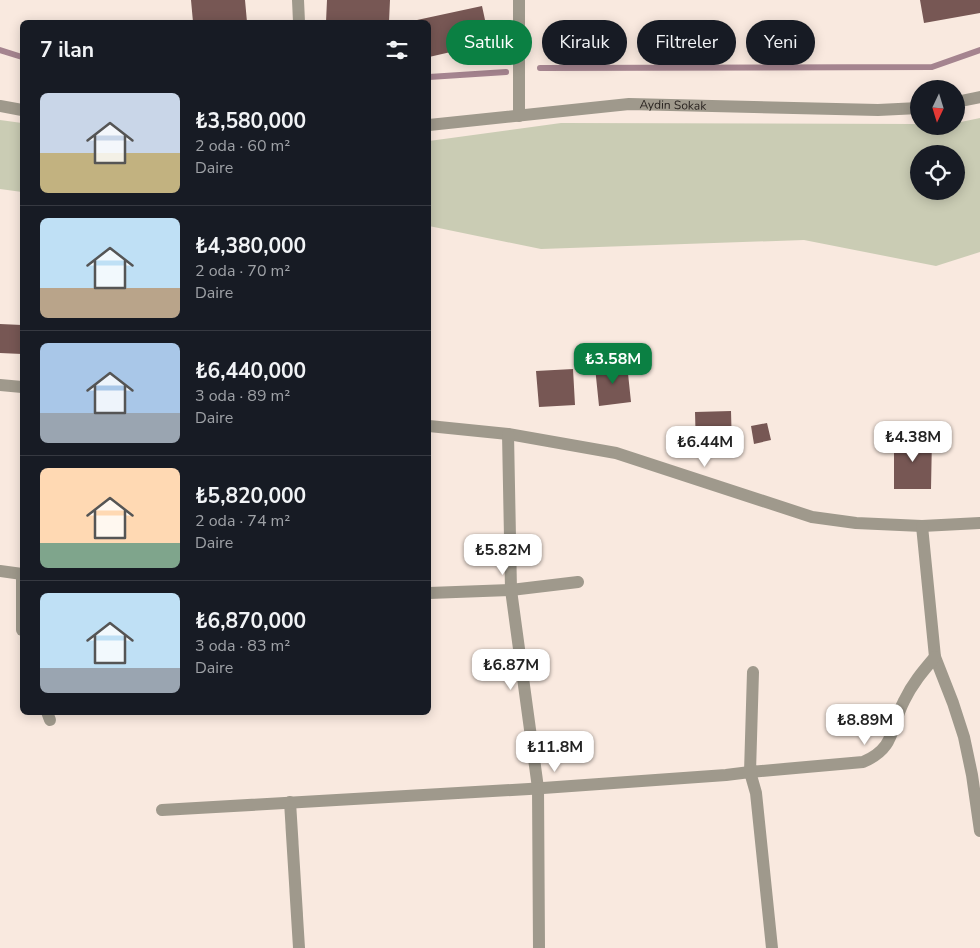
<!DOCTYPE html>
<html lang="tr">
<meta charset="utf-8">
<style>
:root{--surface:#171b24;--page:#242831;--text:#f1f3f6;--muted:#9ea1a6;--line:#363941;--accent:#0b8043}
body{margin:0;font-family:"Nunito Sans",sans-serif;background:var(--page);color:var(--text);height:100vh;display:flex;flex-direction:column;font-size:19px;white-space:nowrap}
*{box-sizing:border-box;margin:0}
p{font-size:16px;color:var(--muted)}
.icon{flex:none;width:28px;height:28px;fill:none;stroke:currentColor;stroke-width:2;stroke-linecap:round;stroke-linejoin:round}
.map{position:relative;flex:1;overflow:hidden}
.side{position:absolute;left:20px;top:20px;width:411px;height:695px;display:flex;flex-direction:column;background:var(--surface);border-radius:8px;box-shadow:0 2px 12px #0003}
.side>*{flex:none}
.top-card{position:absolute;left:446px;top:20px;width:459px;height:45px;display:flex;gap:10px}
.needle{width:32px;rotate:184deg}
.controls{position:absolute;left:910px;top:80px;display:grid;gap:10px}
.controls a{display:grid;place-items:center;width:55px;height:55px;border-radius:50%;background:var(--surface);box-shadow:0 2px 12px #0003;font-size:25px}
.price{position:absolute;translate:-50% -42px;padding:0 11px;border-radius:10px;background:#fff;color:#222;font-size:16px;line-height:32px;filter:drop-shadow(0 1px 2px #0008)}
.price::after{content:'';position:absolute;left:50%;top:30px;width:15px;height:11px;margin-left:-8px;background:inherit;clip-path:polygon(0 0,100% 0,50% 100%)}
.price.selected{background:var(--accent);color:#fff}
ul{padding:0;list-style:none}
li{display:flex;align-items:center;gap:15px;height:125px;padding:0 20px}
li+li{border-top:1px solid var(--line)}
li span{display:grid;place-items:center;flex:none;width:140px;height:100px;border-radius:8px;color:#555}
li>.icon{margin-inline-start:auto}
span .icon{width:60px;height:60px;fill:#fffc;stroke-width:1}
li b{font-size:21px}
h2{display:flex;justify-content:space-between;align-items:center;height:60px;padding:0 20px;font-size:21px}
.tag{padding:0 18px;border-radius:22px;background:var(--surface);box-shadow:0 2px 12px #0003;font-size:18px;line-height:45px}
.tag.selected{background:var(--accent);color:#fff}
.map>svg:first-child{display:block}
.green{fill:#caccb4;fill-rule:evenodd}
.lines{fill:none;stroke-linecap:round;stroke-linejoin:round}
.stream{stroke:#a5848f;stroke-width:6}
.building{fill:#775754}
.minor{stroke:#9f998c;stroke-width:12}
.labels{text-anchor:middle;stroke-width:5;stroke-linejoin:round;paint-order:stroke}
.street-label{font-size:12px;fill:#251f1c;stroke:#fff}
</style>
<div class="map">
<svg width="980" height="948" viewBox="0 0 980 948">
<rect width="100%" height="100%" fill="#f9e9df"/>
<path class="green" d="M 980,118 L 980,252 L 936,266 L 804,240 L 541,249 L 429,226 L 429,141 L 561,123 L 919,124 L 919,126 L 956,126 L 956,123 ZM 919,154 L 956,154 L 956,191 L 919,191 Z
M 0,120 L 22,123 L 22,192 L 0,189 Z"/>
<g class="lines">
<path class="stream" d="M 0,50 L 22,57
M 540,68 L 932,67 L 980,50
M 429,77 L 506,72"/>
</g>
<path class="building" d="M 191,0 L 245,0 L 247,22 L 193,22 Z
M 327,0 L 390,0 L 389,22 L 326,22 Z
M 920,0 L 980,0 L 980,13 L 924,23 Z
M 482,6 L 490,43 L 429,57 L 429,22 L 417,22 L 417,20 Z
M 0,324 L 22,325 L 22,354 L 0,353 Z
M 627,364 L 631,402 L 599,406 L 595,367 Z
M 573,369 L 575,405 L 539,407 L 536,371 Z
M 731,411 L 732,448 L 696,450 L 695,412 Z
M 767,423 L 771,440 L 754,444 L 751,426 Z
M 894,436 L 932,437 L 931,489 L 894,489 Z"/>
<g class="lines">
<g class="minor">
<path d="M 298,0 L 299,22"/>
<path d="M 519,0 L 519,116"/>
<path d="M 956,102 L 980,97"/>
<path d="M 0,106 L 22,110"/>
<path id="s1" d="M 429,125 L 629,104 L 878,110 L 919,108"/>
<path d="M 0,385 L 22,387"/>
<path d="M 429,426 L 508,434 L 616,453 L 812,517 L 856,523 L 922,526 L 980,523"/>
<path d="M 508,434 L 511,590 L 538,788 L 539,948"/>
<path d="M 922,526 L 935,657 L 953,703 L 964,737 L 972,775 L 980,831"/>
<path d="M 0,571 L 22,574"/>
<path d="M 22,574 L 22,630"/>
<path d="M 429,593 L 511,590 L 578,582"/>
<path d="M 753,672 L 750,772 L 863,762 C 896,748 890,728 904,701 C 912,684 923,671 935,657"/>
<path d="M 47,712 L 50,720"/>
<path d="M 290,802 L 299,948"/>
<path d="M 162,810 L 529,789 L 726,775 L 750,772 L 756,793 L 772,948"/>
</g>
</g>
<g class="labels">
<g class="street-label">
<text dy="4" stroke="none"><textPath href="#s1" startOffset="245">Aydin Sokak</textPath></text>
</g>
</g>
</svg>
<div class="controls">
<a><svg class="needle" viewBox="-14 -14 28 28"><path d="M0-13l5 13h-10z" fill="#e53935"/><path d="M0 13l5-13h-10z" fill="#9ea1a6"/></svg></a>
<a><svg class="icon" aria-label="locate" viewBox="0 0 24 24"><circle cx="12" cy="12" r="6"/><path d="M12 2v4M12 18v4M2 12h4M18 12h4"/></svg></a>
</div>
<b class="price selected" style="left:613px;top:385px">₺3.58M</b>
<b class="price" style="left:913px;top:463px">₺4.38M</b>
<b class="price" style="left:705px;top:468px">₺6.44M</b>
<b class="price" style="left:503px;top:576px">₺5.82M</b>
<b class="price" style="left:511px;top:691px">₺6.87M</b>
<b class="price" style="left:865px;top:746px">₺8.89M</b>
<b class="price" style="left:555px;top:773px">₺11.8M</b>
<div class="top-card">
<a class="tag selected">Satılık</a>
<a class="tag">Kiralık</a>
<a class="tag">Filtreler</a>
<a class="tag">Yeni</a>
</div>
<section class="side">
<h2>7 ilan<svg class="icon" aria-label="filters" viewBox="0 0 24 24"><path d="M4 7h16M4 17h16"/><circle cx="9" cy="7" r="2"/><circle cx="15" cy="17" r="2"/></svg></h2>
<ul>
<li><span style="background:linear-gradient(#c9d6e8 60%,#c2b280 0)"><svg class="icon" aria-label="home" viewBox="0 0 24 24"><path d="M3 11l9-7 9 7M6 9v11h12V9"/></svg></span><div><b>₺3,580,000</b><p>2 oda · 60 m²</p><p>Daire</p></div></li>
<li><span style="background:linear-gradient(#bfe0f5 70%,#b9a48a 0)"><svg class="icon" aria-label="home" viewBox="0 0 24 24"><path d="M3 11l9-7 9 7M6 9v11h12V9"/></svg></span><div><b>₺4,380,000</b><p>2 oda · 70 m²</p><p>Daire</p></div></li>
<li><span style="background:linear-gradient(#a9c7e8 70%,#9aa5b1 0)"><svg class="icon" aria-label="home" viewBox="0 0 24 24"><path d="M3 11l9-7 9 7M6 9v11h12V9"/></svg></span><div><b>₺6,440,000</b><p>3 oda · 89 m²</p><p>Daire</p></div></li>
<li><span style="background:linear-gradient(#ffd9b3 75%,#7fa58c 0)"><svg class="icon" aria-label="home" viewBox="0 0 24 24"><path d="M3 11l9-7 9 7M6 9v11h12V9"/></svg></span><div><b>₺5,820,000</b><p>2 oda · 74 m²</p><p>Daire</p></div></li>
<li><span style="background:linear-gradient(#bfe0f5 75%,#9aa5b1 0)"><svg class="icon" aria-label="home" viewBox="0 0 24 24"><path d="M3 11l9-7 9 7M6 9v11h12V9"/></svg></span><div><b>₺6,870,000</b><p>3 oda · 83 m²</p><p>Daire</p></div></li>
</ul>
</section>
</div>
